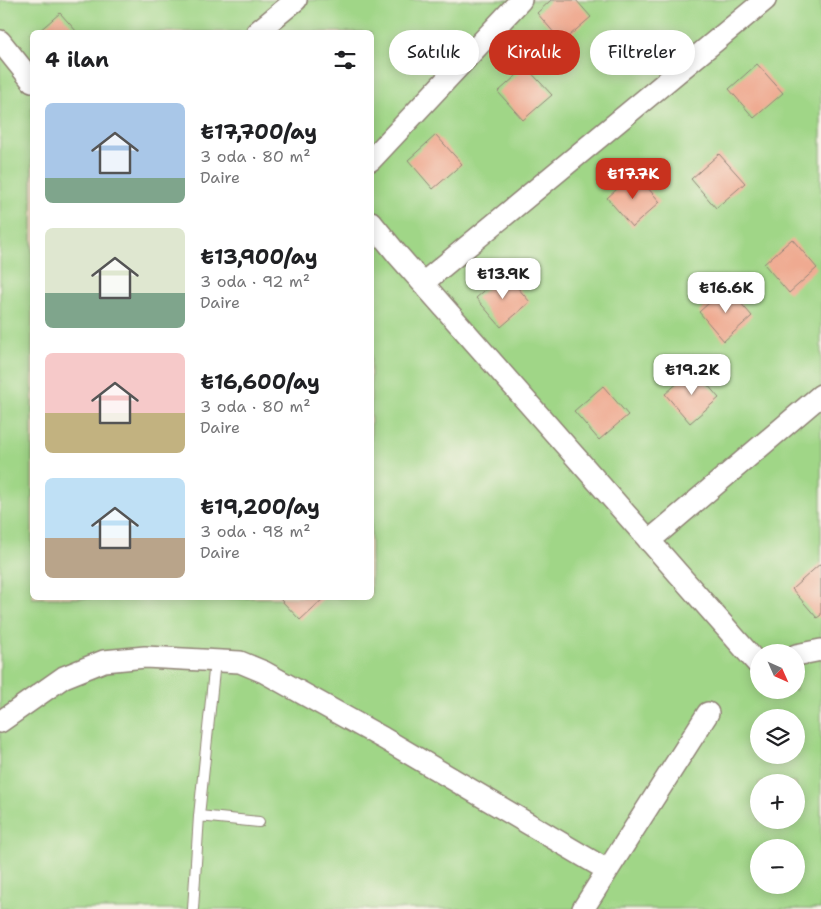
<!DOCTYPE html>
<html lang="tr">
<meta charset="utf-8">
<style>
:root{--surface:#fff;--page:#f2f2f2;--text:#202124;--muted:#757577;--accent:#c8321e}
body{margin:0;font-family:"Shantell Sans",sans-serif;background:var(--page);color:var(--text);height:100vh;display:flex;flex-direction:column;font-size:19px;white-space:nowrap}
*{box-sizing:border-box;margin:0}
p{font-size:16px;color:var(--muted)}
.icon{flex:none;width:28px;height:28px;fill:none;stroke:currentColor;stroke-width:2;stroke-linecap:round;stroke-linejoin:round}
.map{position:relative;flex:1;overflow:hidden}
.details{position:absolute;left:30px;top:30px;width:344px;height:570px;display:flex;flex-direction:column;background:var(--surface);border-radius:8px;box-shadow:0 2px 12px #0003}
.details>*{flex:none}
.hud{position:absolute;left:389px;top:30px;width:356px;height:45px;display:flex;gap:10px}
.needle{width:32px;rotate:135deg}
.buttons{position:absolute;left:750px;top:644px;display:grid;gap:10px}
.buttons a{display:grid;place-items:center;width:55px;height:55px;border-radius:50%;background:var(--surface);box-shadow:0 2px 12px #0003;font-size:25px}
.price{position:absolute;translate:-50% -42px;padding:0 11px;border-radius:10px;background:#fff;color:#222;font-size:16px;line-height:32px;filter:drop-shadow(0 1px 2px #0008)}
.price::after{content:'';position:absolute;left:50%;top:30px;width:15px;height:11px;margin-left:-8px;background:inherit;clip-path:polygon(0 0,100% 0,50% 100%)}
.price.active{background:var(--accent);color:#fff}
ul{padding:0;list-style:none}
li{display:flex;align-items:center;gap:15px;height:125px;padding:0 15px}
li span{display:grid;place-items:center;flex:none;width:140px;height:100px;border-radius:8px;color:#555}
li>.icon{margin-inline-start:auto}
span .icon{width:60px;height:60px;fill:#fffc;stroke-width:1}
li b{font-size:21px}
h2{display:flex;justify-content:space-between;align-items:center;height:60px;padding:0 15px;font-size:21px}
.chip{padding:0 18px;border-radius:22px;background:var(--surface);box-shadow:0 2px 12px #0003;font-size:18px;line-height:45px}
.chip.active{background:var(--accent);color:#fff}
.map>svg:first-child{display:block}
.green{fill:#a0d687;stroke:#668059;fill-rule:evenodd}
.building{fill:#efaa91}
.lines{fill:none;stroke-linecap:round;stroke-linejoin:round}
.lane-casing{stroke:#908476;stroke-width:12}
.street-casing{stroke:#908476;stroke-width:24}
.lane{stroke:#fff;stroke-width:10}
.street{stroke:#fff;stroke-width:21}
</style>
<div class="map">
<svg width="821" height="909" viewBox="0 0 821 909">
<rect width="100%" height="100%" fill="#f7f3e8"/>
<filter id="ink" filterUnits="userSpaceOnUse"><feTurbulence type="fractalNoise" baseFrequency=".02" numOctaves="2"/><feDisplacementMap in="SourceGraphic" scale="10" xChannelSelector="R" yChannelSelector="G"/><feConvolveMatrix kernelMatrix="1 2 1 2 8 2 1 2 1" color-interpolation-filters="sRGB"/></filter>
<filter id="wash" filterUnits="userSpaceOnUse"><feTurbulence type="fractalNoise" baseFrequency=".0096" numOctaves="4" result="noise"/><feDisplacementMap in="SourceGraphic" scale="20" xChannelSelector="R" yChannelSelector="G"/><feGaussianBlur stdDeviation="1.12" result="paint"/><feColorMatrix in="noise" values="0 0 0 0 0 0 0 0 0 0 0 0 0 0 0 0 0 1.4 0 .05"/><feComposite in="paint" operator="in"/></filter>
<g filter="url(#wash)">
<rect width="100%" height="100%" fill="#f4ddc1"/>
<path class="green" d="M 0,0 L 821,0 L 821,909 L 0,909 ZM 32,32 L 371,32 L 371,598 L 32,598 ZM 759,652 L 796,652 L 796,690 L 759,690 ZM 759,718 L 796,718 L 796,755 L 759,755 ZM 759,782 L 796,782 L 796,820 L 759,820 ZM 759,848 L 796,848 L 796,885 L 759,885 Z"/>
<g id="blocks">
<path class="building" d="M 551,0 L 576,0 L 591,17 L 562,42 L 537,13 Z
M 60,13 L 77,32 L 38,32 Z
M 757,64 L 783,93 L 754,118 L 729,89 Z
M 526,67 L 552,95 L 523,120 L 498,92 Z
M 436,135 L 462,164 L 433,189 L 408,160 Z
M 719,154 L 745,183 L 716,208 L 691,179 Z
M 635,173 L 660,202 L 632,227 L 607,198 Z
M 792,239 L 817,268 L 789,293 L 764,264 Z
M 505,273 L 530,302 L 501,327 L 476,298 Z
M 727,287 L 752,316 L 724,341 L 699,312 Z
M 694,369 L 719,398 L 690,423 L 665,394 Z
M 603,386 L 628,415 L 599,440 L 574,411 Z
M 821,563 L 821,615 L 817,618 L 792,589 Z
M 282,598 L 324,598 L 300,620 L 280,599 Z"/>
</g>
</g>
<g filter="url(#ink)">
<use href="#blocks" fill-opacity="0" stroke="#908476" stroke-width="1"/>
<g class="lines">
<g class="lane-casing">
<path id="lane" d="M 199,816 L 259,822
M 193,909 L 199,816 L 215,661"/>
</g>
<g class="street-casing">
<path id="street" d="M 257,32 L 296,0
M 0,41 L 32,81
M 371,160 L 521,0
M 371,222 L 397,254 L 757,663 L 759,663
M 423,283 L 765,0
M 649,541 L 821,395
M 796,655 L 821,650
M 0,722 L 64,677 L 104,661 L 145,657 L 240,662 L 264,672 L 383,738 L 607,870
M 583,909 L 708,713"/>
</g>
<use href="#lane" class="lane"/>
<use href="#street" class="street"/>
</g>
</g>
</svg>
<div class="buttons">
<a><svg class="needle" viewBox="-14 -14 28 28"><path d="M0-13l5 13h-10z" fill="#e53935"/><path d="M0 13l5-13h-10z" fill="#757577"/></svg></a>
<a><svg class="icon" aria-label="layers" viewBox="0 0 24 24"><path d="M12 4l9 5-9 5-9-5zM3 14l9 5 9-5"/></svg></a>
<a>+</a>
<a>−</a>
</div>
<b class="price active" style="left:633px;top:200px">₺17.7K</b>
<b class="price" style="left:503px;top:300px">₺13.9K</b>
<b class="price" style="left:726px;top:314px">₺16.6K</b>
<b class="price" style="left:692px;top:396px">₺19.2K</b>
<div class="hud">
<a class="chip">Satılık</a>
<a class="chip active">Kiralık</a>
<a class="chip">Filtreler</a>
</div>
<section class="details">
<h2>4 ilan<svg class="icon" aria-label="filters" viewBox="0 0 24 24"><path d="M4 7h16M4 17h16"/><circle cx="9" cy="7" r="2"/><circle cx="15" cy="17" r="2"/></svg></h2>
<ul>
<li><span style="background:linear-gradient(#a9c7e8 75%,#7fa58c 0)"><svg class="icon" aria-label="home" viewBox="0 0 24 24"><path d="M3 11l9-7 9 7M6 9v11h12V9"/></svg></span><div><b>₺17,700/ay</b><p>3 oda · 80 m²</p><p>Daire</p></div></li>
<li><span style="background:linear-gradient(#dfe7d0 65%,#7fa58c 0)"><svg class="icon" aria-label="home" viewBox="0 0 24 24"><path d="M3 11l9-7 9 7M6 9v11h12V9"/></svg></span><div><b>₺13,900/ay</b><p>3 oda · 92 m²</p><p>Daire</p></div></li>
<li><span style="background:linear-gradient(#f6c9c9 60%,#c2b280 0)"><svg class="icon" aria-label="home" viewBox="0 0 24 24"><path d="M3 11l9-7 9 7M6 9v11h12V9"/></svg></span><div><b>₺16,600/ay</b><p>3 oda · 80 m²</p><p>Daire</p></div></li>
<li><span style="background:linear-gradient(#bfe0f5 60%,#b9a48a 0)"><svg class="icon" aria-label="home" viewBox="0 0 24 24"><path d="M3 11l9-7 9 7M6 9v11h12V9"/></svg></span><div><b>₺19,200/ay</b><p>3 oda · 98 m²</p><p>Daire</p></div></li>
</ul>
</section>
</div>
